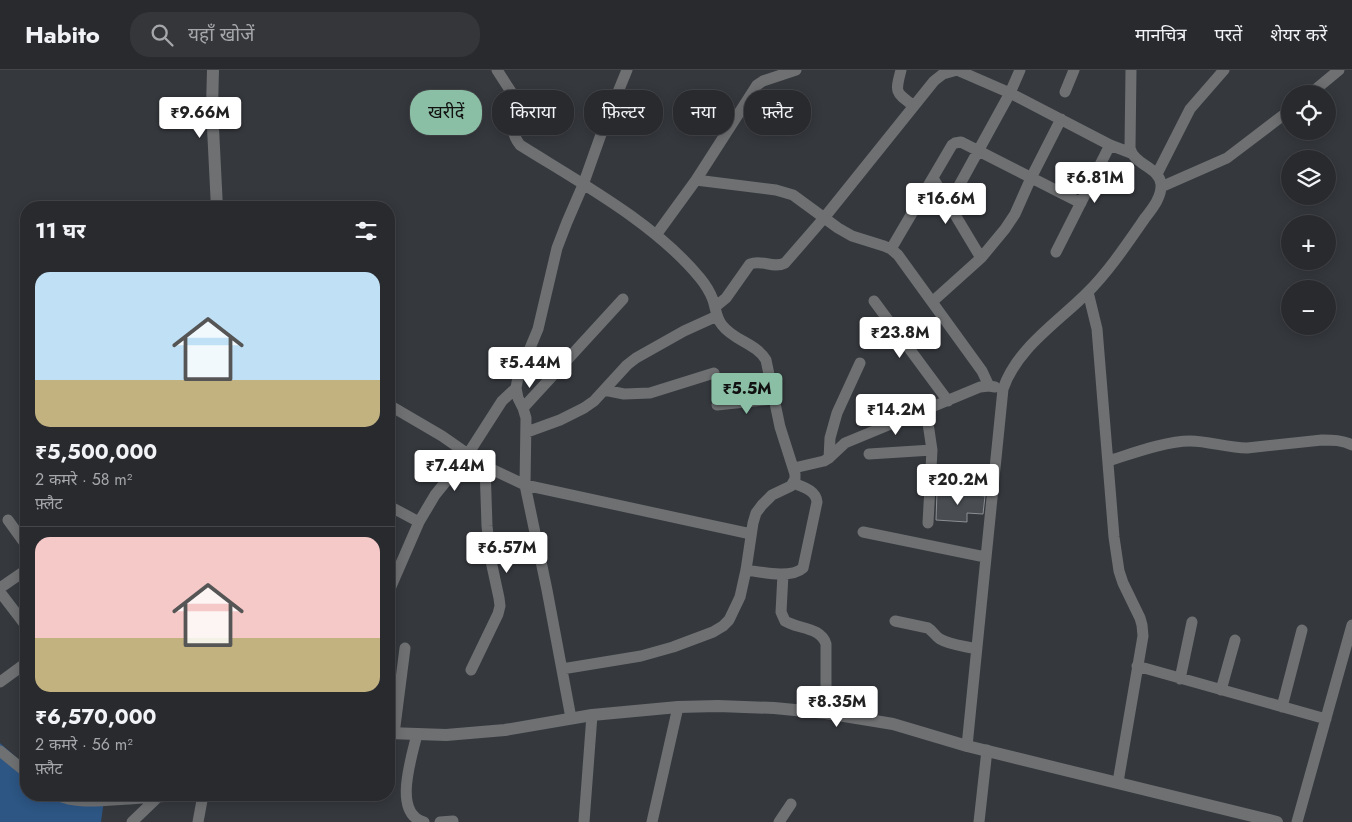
<!DOCTYPE html>
<html lang="hi">
<meta charset="utf-8">
<style>
:root{--surface:#282a2e;--page:#34363a;--text:#f1f3f6;--muted:#a5a7aa;--line:#44464a;--accent:#8abfa5}
body{margin:0;font-family:Jost,"Noto Sans Devanagari",sans-serif;background:var(--page);color:var(--text);height:100vh;display:flex;flex-direction:column;font-size:19px;white-space:nowrap}
*{box-sizing:border-box;margin:0}
p{font-size:16px;color:var(--muted)}
.icon{flex:none;width:28px;height:28px;fill:none;stroke:currentColor;stroke-width:2;stroke-linecap:round;stroke-linejoin:round}
.map{position:relative;flex:1;overflow:hidden}
.details{position:absolute;left:20px;top:131px;width:375px;height:600px;display:flex;flex-direction:column;background:var(--surface);border-radius:20px;box-shadow:0 2px 12px #0003,0 0 0 1px var(--line)}
.details>*{flex:none}
.banner{position:absolute;left:410px;top:20px;width:475px;height:45px;display:flex;gap:10px}
.controls{position:absolute;left:1281px;top:15px;display:grid;gap:10px}
.controls a{display:grid;place-items:center;width:55px;height:55px;border-radius:50%;background:var(--surface);box-shadow:0 2px 12px #0003,0 0 0 1px var(--line);font-size:25px}
.price{position:absolute;translate:-50% -42px;padding:0 11px;border-radius:5px;background:#fff;color:#222;font-size:16px;line-height:32px;filter:drop-shadow(0 1px 2px #0008)}
.price::after{content:'';position:absolute;left:50%;top:30px;width:15px;height:11px;margin-left:-8px;background:inherit;clip-path:polygon(0 0,100% 0,50% 100%)}
.price.current{background:var(--accent);color:#111}
ul{padding:0;list-style:none}
li{display:grid;align-content:center;gap:10px;height:265px;padding:0 15px}
li+li{border-top:1px solid var(--line)}
li span{display:grid;place-items:center;height:155px;border-radius:15px;color:#555}
li>.icon{margin-inline-start:auto}
span .icon{width:90px;height:90px;fill:#fffc;stroke-width:1}
li b{font-size:21px}
h2{display:flex;justify-content:space-between;align-items:center;height:60px;padding:0 15px;font-size:21px}
.chip{padding:0 18px;border-radius:20px;background:var(--surface);box-shadow:0 2px 12px #0003,0 0 0 1px var(--line);font-size:18px;line-height:45px}
.chip.current{background:var(--accent);color:#111}
header{display:flex;align-items:center;gap:30px;box-sizing:border-box;height:70px;padding:0 25px;background:var(--surface);border-bottom:1px solid var(--line)}
header strong{font-size:24px}
nav{display:flex;gap:28px;margin-inline-start:auto;font-size:18px}
.search{width:350px;height:45px;background:var(--page);display:flex;align-items:center;gap:12px;box-sizing:border-box;padding:0 18px;border-radius:20px;color:var(--muted);font-size:19px}
.map>svg:first-child{display:block}
.green{fill:#2d5684}
.building{fill:#494d51;stroke:#8c9095}
.lines{fill:none;stroke-linecap:round;stroke-linejoin:round}
.minor{stroke:#6e7072;stroke-width:11}
.tertiary{stroke:#6e7072;stroke-width:12}
</style>
<header>
<strong>Habito</strong>
<div class="search"><svg class="icon" aria-label="search" viewBox="0 0 24 24"><circle cx="10" cy="10" r="6"/><path d="M15 15l6 6"/></svg>यहाँ खोजें</div>
<nav><a>मानचित्र</a><a>परतें</a><a>शेयर करें</a></nav>
</header>
<div class="map">
<svg width="1352" height="752" viewBox="0 0 1352 752">
<rect width="100%" height="100%" fill="#35383d"/>
<path class="green" d="M 0,673 L 26,696 L 26,725 L 59,725 L 104,730 L 101,752 L 0,752 Z"/>
<path class="building" d="M 937,422 L 985,426 L 983,444 L 967,443 L 967,452 L 936,450 Z"/>
<g class="lines">
<path class="minor" d="M 497,0 L 517,31 C 520,50 505,55 520,75 C 579,112 655,153 700,208 C 705,214 710,222 713,230 C 716,239 716,248 722,255 C 734,271 756,273 766,290 L 780,357 L 795,404 L 795,409 L 791,416 L 772,425 L 762,435 L 756,443 L 753,453 L 746,500 L 740,527 L 729,550 L 723,556 L 713,562 L 673,577 L 641,586 L 562,599
M 901,0 C 895,23 895,22 914,36
M 1065,22 L 1074,0
M 1310,24 L 1339,0
M 1157,104 L 1190,39 L 1224,0
M 933,108 L 981,188
M 696,110 L 776,120 L 793,125 L 838,158 L 852,166 L 884,176 L 891,179 L 898,185 L 982,301 L 989,316
M 1161,117 L 1227,88 L 1290,40
M 949,134 L 1010,23 L 1020,0
M 656,165 L 696,110 L 757,15 L 763,11 L 796,0
M 891,179 L 952,75 L 955,73 L 961,72 L 1081,133
M 1056,182 L 1110,75
M 1088,222 L 1097,259 L 1114,467 L 1119,501 L 1123,513 L 1140,548 L 1142,555 L 1143,566 L 1118,712
M 874,231 L 948,331
M 932,232 L 981,188 L 1005,159 L 1015,144 L 1031,108 L 1061,49
M 715,237 L 726,228 L 750,194 C 762,189 773,199 785,193 L 824,148 L 934,11 L 943,4 L 957,0 L 1010,23 L 1110,75 L 1131,83
M 604,320 L 624,324 L 650,323 L 714,303
M 389,335 L 442,366 L 485,396 L 525,415 L 751,464
M 717,335 L 774,329
M 523,338 L 623,229
M 926,340 L 932,380 L 928,453
M 527,362 L 560,350 L 584,338 L 594,331 L 627,295 L 636,288 L 684,261 L 717,246
M 869,384 L 932,380
M 829,388 L 830,368 L 837,343 L 860,293
M 1108,391 C 1131,384 1166,371 1190,371 C 1209,371 1227,378 1247,378 L 1322,370 C 1332,370 1343,370 1352,375
M 794,398 L 824,391 L 829,388 L 845,373 L 980,317 L 989,316 L 995,317
M 389,436 L 419,452
M 8,450 L 26,475
M 863,462 L 985,487
M 746,500 C 761,502 791,509 803,498 L 817,432 C 816,420 803,417 793,413
M 783,504 L 781,542 L 785,551 C 798,559 821,557 826,574 L 826,643
M 0,518 L 26,500
M 389,521 L 419,452 L 435,425 L 468,384 L 502,331 L 516,318
M 0,522 L 26,556
M 895,551 L 928,558 C 933,561 935,566 940,569 C 950,575 965,576 976,579
M 1137,596 L 1326,649
M 471,600 L 498,544 L 500,536 L 499,528 L 491,491 L 487,456 L 485,396
M 1180,609 L 1192,552
M 0,612 L 26,593
M 1221,620 L 1235,570
M 1282,637 L 1302,560
M 571,648 L 547,520 L 525,415 L 526,348 L 523,338 L 518,328 L 516,318 L 518,307 L 538,259 L 557,178 L 567,152 L 583,115 L 604,56 L 627,0
M 394,664 L 405,578
M 417,664 C 412,687 392,743 424,752
M 967,676 L 1003,319 C 1017,278 1057,253 1087,223 C 1109,201 1127,174 1145,148 C 1152,139 1162,127 1161,114 C 1159,97 1134,95 1130,78 L 1131,0
M 0,681 L 26,702
M 57,725 C 76,735 108,730 130,729 C 151,727 171,726 192,725
M 132,752 L 158,727
M 198,752 L 203,725
M 440,752 L 453,751
M 584,752 L 592,645
M 652,752 L 678,637
M 779,752 L 791,734
M 979,752 L 987,680
M 1297,752 L 1352,555"/>
<path class="tertiary" d="M 213,0 L 212,38 L 217,138
M 389,663 L 446,665 L 505,660 L 592,645 L 678,637 L 718,636 L 774,638 L 826,643 L 893,654 L 967,676 L 1277,752"/>
</g>
</svg>
<div class="controls">
<a><svg class="icon" aria-label="locate" viewBox="0 0 24 24"><circle cx="12" cy="12" r="6"/><path d="M12 2v4M12 18v4M2 12h4M18 12h4"/></svg></a>
<a><svg class="icon" aria-label="layers" viewBox="0 0 24 24"><path d="M12 4l9 5-9 5-9-5zM3 14l9 5 9-5"/></svg></a>
<a>+</a>
<a>−</a>
</div>
<b class="price" style="left:200px;top:69px">₹9.66M</b>
<b class="price" style="left:1095px;top:134px">₹6.81M</b>
<b class="price" style="left:946px;top:155px">₹16.6M</b>
<b class="price" style="left:900px;top:289px">₹23.8M</b>
<b class="price" style="left:530px;top:319px">₹5.44M</b>
<b class="price current" style="left:747px;top:345px">₹5.5M</b>
<b class="price" style="left:896px;top:366px">₹14.2M</b>
<b class="price" style="left:455px;top:422px">₹7.44M</b>
<b class="price" style="left:958px;top:436px">₹20.2M</b>
<b class="price" style="left:507px;top:504px">₹6.57M</b>
<b class="price" style="left:837px;top:658px">₹8.35M</b>
<div class="banner">
<a class="chip current">खरीदें</a>
<a class="chip">किराया</a>
<a class="chip">फ़िल्टर</a>
<a class="chip">नया</a>
<a class="chip">फ़्लैट</a>
</div>
<section class="details">
<h2>11 घर<svg class="icon" aria-label="filters" viewBox="0 0 24 24"><path d="M4 7h16M4 17h16"/><circle cx="9" cy="7" r="2"/><circle cx="15" cy="17" r="2"/></svg></h2>
<ul>
<li><span style="background:linear-gradient(#bfe0f5 70%,#c2b280 0)"><svg class="icon" aria-label="home" viewBox="0 0 24 24"><path d="M3 11l9-7 9 7M6 9v11h12V9"/></svg></span><div><b>₹5,500,000</b><p>2 कमरे · 58 m²</p><p>फ़्लैट</p></div></li>
<li><span style="background:linear-gradient(#f6c9c9 65%,#c2b280 0)"><svg class="icon" aria-label="home" viewBox="0 0 24 24"><path d="M3 11l9-7 9 7M6 9v11h12V9"/></svg></span><div><b>₹6,570,000</b><p>2 कमरे · 56 m²</p><p>फ़्लैट</p></div></li>
</ul>
</section>
</div>
